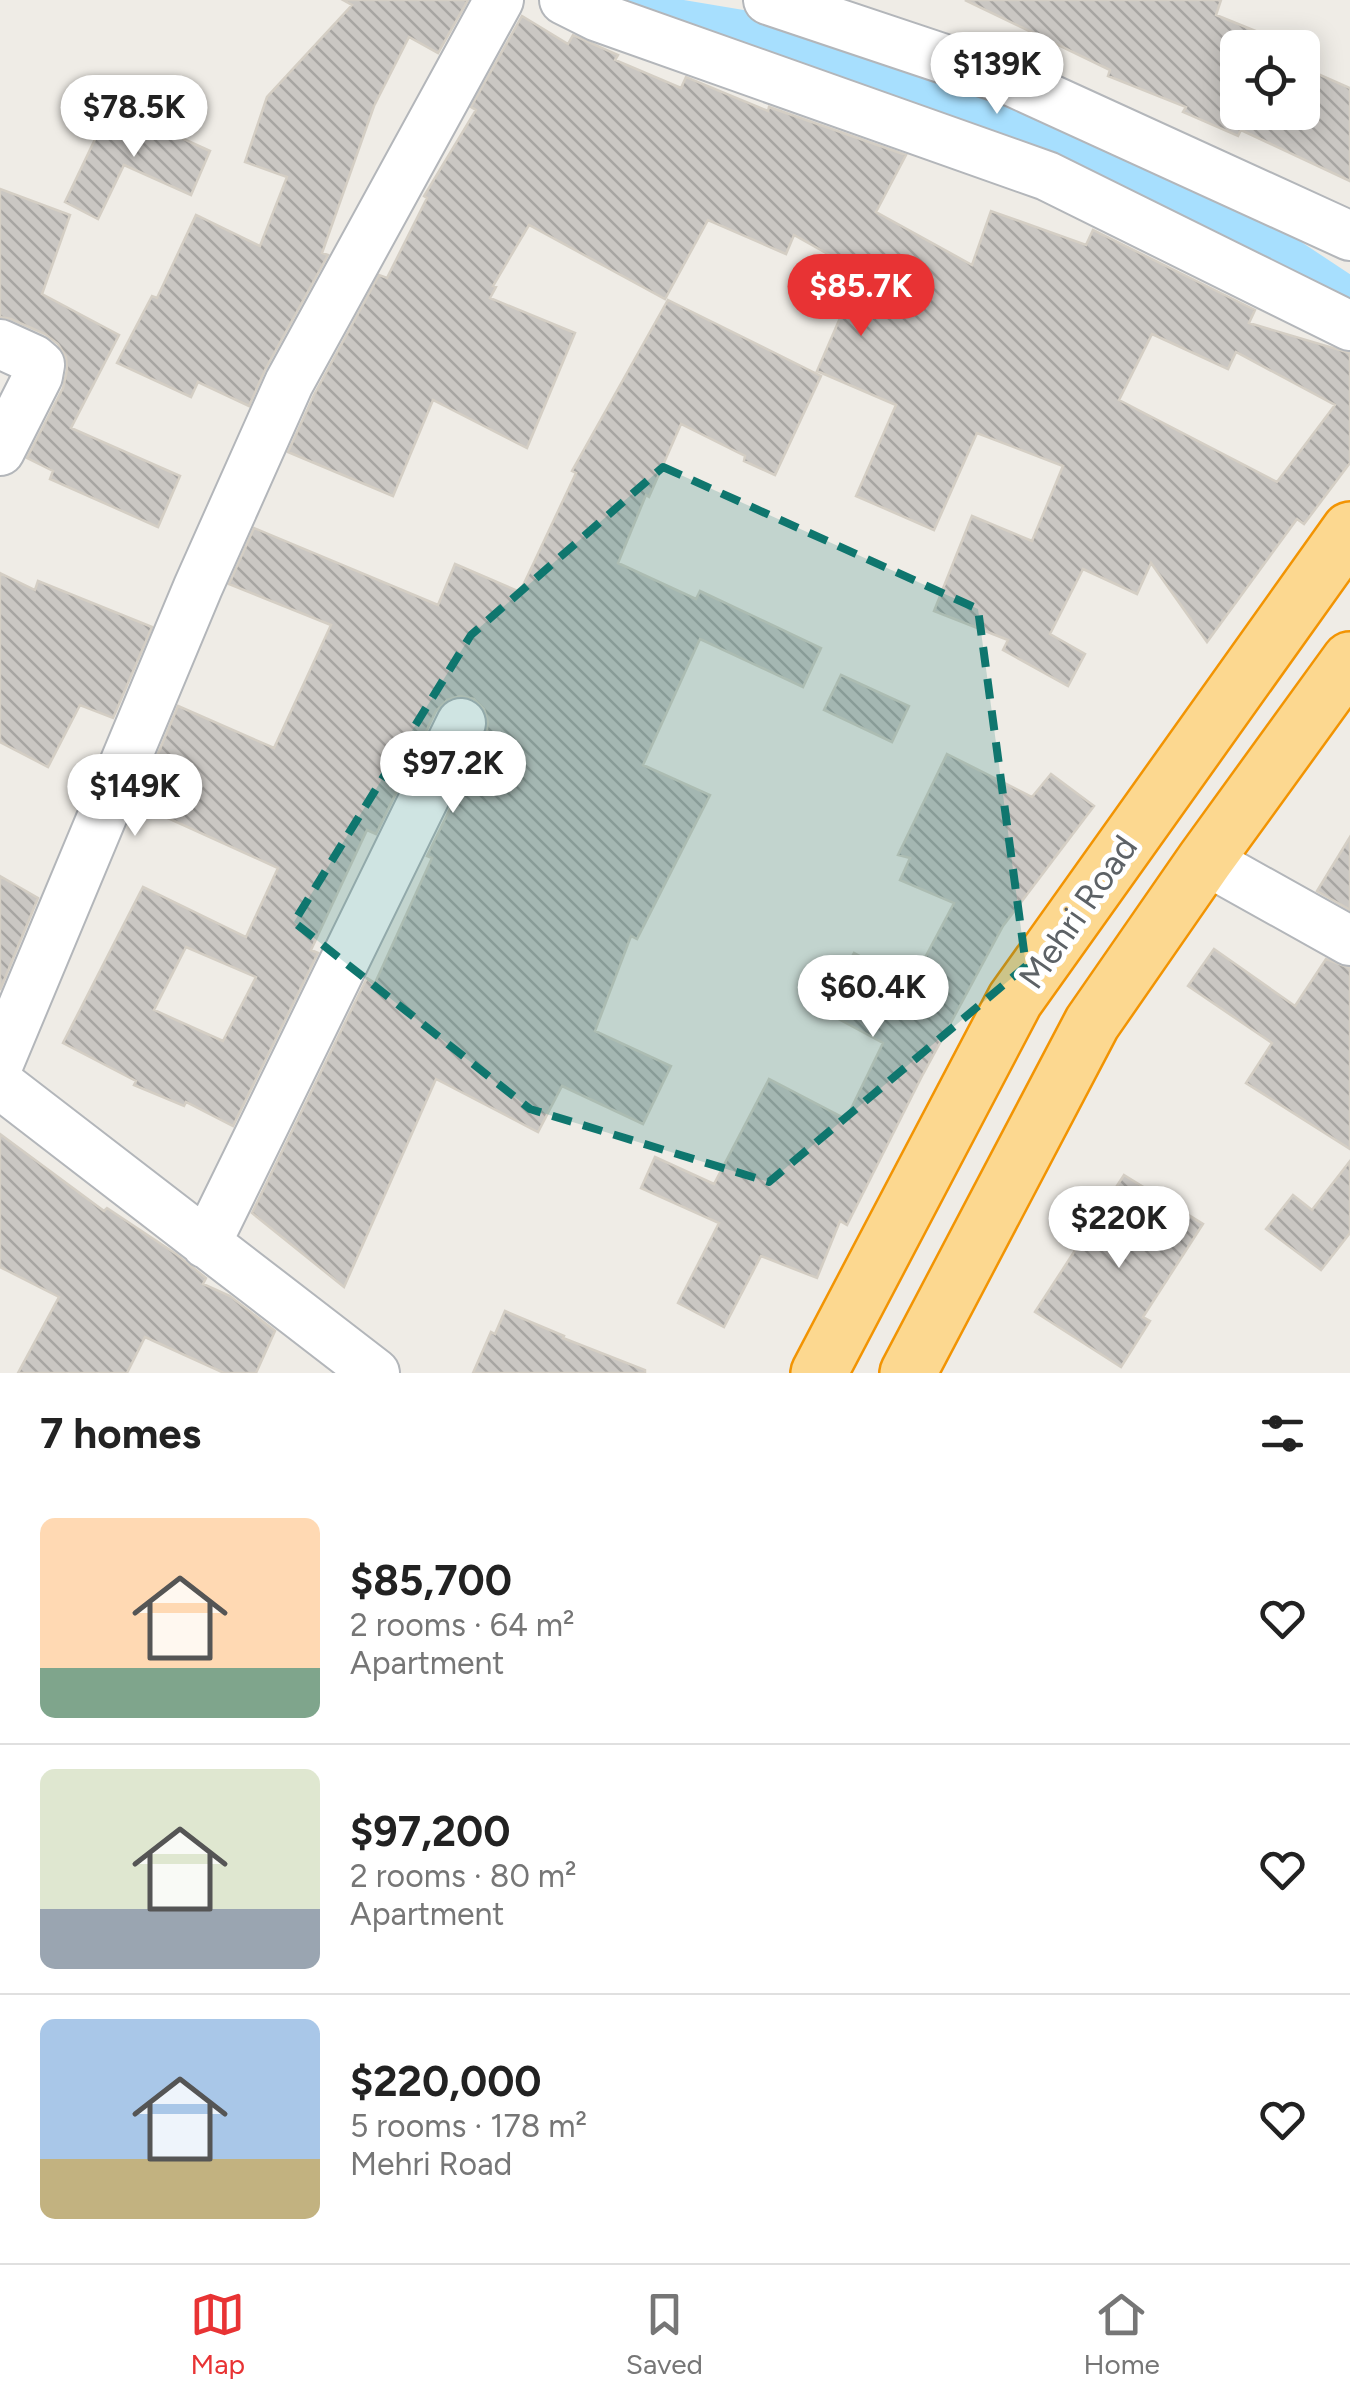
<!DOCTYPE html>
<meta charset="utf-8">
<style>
:root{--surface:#fff;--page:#f6f6f6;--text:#222;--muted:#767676;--line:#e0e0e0;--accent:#e83334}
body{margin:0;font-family:Figtree,sans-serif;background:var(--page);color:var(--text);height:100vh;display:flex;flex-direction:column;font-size:38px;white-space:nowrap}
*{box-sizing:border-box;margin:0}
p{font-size:32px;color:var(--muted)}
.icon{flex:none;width:55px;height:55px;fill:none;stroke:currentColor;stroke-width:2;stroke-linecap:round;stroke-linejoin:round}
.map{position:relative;height:1373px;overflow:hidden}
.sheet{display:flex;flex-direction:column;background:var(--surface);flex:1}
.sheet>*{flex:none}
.tools{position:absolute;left:1220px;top:30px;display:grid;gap:20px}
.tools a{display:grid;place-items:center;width:100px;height:100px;border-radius:15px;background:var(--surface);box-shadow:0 5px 25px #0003;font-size:50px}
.price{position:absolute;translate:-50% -85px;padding:0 22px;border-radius:35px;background:#fff;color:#222;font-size:32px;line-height:65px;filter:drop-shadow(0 2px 5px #0008)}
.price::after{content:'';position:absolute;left:50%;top:60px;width:30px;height:22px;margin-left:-15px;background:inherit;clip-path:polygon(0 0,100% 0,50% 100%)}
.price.active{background:var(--accent);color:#fff}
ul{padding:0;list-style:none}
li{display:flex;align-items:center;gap:30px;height:250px;padding:0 40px}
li+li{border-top:2px solid var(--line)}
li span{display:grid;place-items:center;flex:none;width:280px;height:200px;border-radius:15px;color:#555}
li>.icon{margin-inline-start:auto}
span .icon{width:120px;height:120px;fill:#fffc;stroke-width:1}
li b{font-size:42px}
h2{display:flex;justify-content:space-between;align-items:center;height:120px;padding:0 40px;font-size:42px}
.tab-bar{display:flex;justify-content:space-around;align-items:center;height:140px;border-top:2px solid var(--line);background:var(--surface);font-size:28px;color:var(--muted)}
.tab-bar a{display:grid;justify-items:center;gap:5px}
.tab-bar .active{color:var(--accent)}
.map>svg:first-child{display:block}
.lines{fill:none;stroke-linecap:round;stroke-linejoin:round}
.canal{stroke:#a7dffe;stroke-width:48}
.building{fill:url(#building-back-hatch);stroke:#d4cec4;stroke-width:2.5;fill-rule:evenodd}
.minor-casing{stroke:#b3b6ba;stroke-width:52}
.highway-casing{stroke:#f29403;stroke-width:60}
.minor{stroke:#fff;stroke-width:48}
.highway{stroke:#fcd890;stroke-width:55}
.marked{fill:#0f766e;fill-opacity:0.2;stroke:#0f766e;stroke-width:8;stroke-dasharray:20 12;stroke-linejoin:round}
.labels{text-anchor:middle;stroke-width:10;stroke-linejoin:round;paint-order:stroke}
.street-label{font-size:35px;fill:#5d6266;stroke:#fff}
</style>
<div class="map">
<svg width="1350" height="1373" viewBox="0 0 1350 1373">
<defs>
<pattern id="building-back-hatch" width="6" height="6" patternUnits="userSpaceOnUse" patternTransform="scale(2.5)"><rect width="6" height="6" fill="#cac7c3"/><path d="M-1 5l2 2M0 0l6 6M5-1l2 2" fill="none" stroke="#a7a5a2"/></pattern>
</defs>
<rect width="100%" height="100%" fill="#efece6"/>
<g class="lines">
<path class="canal" d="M 625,0 L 664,21 L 753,36 L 957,97 L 1223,219 L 1350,303"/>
</g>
<path class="building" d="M 343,0 L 468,0 L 438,53 L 409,37 L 374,106 L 322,253 L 328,255 L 265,370 L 249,406 L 198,382 L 191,397 L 117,363 L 152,296 L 157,298 L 196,215 L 260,246 L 287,177 L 245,162 L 267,97 L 352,5 Z
M 965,0 L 1221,0 L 1216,15 L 1263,34 L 1258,47 L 1260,48 L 1238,48 L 1238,112 L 1302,112 L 1302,67 L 1350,88 L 1350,181 L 1241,130 L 1238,136 L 1183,112 L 1186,107 L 1108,76 L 1110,70 Z
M 522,16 L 568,44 L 573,35 L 618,55 L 615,60 L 681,88 L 686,77 L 768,111 L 769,107 L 906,155 L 876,212 L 972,265 L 991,211 L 1086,245 L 1093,230 L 1255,310 L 1249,323 L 1350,353 L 1350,463 L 1304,524 L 1297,519 L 1207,642 L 1151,563 L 1137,594 L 1083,569 L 1050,634 L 1085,654 L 1068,686 L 1003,650 L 1008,640 L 934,611 L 972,516 L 1032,541 L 1063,466 L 977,433 L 934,530 L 856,496 L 896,405 L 817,371 L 860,272 L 794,235 L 786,254 L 708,220 L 665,299 L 529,225 L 493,286 L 496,287 L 490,298 L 575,333 L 527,448 L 433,400 L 393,496 L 288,452 L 314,395 L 379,275 L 387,278 L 427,198 L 424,196 L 476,110 L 471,107 ZM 1152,334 L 1228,369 L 1236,352 L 1335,405 L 1277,482 L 1119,400 Z
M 111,106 L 210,151 L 191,195 L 124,165 L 98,219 L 65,202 Z
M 0,189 L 70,215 L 42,294 L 119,335 L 71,428 L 180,476 L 158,527 L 50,479 L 53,471 L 27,458 L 63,388 L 67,370 L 66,357 L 58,344 L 45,334 L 11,319 L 0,317 Z
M 668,300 L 821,376 L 775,475 L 744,461 L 745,456 L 681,424 L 649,497 L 646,495 L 618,563 L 696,599 L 700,591 L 821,648 L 803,687 L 700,639 L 643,765 L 710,795 L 637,939 L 631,936 L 595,1031 L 671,1066 L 643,1124 L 562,1086 L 538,1132 L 436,1079 L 344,1287 L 252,1213 L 367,978 L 375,983 L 432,858 L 427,856 L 486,735 L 488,722 L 484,709 L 474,699 L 460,696 L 447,700 L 436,711 L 376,834 L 367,830 L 311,950 L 318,953 L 233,1126 L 186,1102 L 184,1106 L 134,1085 L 136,1081 L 63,1043 L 143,887 L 246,937 L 278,868 L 137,804 L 178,706 L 274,748 L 331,625 L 229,584 L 254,528 L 438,605 L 455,564 L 520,592 L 576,473 L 572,471 ZM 186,947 L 256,977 L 223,1041 L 154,1010 Z
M 0,573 L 35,590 L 38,581 L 152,627 L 113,718 L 80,705 L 48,767 L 0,742 Z
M 841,675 L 909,706 L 892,742 L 824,710 Z
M 947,754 L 1032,797 L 1051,774 L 1094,806 L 1003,926 L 921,1078 L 847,1225 L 840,1221 L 817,1278 L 761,1256 L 724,1327 L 678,1303 L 719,1223 L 641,1188 L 655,1157 L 714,1184 L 769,1079 L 846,1119 L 883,1043 L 822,1010 L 854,953 L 911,984 L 954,903 L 900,880 L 910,858 L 898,855 Z
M 1350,837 L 1350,910 L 1317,891 Z
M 0,876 L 38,898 L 0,990 Z
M 1214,949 L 1295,1006 L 1326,959 L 1350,968 L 1350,1149 L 1246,1083 L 1272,1043 L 1188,986 Z
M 0,1134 L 104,1211 L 107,1208 L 176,1254 L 206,1278 L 203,1284 L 230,1296 L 275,1331 L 256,1373 L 224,1373 L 145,1337 L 127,1373 L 18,1373 L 59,1297 L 0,1267 Z
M 1350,1161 L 1350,1233 L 1321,1270 L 1266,1229 L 1293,1195 L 1312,1210 Z
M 1124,1175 L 1203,1224 L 1143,1317 L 1150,1321 L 1121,1367 L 1035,1312 Z
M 505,1311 L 564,1336 L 563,1338 L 645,1370 L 645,1373 L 473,1373 L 491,1332 L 495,1334 Z"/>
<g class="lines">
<g class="minor-casing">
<path id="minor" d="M 564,0 L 598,17 L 1047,176 L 1350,326
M 768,0 L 1013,82 L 1350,236
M 0,344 L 33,359 L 40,365 L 38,376 L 0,451
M 1205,860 L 1350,941
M 0,1061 L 198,587 L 289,383 L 499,0
M 0,1084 L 375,1373
M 206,1244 L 461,723"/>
</g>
<g class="highway-casing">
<path id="highway" d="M 819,1373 L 1015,1000 L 1350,530
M 908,1373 L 1092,1023 L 1205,860 L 1350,660"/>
</g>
<use href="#minor" class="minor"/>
<use href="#highway" class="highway"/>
</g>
<path class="marked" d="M 663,467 L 978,609 L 1026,966 L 769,1182 L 530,1109 L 294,922 L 471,635 Z"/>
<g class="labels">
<g class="street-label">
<text transform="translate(1078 912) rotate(-55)" y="12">Mehri Road</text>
</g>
</g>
</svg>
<div class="tools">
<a><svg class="icon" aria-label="locate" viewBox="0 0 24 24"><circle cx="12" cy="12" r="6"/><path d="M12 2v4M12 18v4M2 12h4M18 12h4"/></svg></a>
</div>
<b class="price" style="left:997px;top:117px">$139K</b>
<b class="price" style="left:134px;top:160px">$78.5K</b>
<b class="price active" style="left:861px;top:339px">$85.7K</b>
<b class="price" style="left:453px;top:816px">$97.2K</b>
<b class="price" style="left:135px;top:839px">$149K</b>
<b class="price" style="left:873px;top:1040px">$60.4K</b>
<b class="price" style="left:1119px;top:1271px">$220K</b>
</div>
<section class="sheet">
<h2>7 homes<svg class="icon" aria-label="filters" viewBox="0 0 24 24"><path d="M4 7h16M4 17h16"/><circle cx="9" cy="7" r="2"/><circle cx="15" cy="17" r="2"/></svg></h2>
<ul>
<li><span style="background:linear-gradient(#ffd9b3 75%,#7fa58c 0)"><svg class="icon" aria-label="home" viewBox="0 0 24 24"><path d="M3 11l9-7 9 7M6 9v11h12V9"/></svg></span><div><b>$85,700</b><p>2 rooms · 64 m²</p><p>Apartment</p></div><svg class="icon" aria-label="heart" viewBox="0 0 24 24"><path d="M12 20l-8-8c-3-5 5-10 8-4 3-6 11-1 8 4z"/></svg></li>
<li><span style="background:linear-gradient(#dfe7d0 70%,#9aa5b1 0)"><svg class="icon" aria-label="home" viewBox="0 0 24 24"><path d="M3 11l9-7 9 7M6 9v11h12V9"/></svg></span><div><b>$97,200</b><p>2 rooms · 80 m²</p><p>Apartment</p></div><svg class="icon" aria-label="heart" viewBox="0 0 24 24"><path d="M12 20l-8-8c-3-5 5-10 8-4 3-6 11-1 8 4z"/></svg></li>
<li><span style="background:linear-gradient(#a9c7e8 70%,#c2b280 0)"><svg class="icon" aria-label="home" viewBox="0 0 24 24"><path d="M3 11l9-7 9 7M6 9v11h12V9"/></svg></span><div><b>$220,000</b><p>5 rooms · 178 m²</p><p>Mehri Road</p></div><svg class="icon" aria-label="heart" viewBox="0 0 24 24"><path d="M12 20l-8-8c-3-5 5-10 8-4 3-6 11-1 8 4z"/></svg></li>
</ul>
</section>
<nav class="tab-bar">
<a class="active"><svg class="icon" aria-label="map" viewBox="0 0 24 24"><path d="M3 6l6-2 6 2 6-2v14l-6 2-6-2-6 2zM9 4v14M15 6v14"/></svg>Map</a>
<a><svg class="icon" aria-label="saved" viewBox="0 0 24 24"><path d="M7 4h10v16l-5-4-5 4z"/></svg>Saved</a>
<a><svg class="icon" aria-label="home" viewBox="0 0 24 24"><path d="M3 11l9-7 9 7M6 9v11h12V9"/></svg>Home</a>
</nav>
